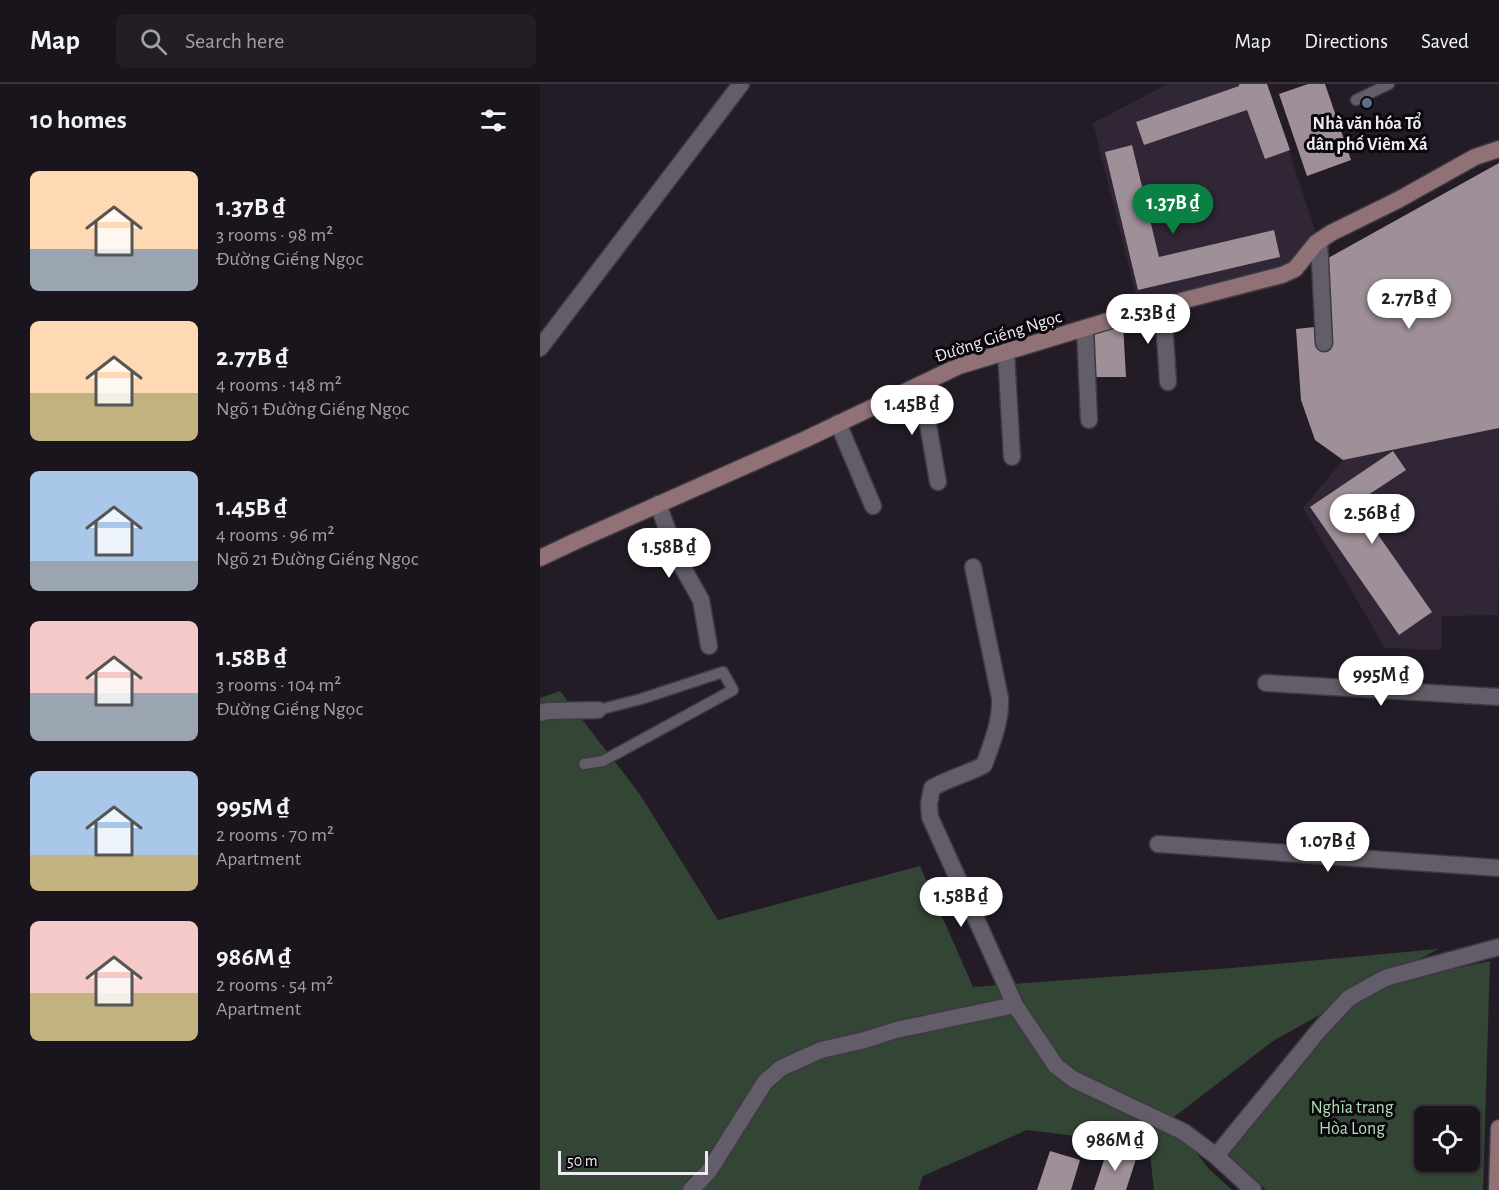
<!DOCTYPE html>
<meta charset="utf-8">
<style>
:root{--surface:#1a151d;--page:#231e26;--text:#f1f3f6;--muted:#9f9fa4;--line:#38343b;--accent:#0b8043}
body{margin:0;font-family:"Alegreya Sans",sans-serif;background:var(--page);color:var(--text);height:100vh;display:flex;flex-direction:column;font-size:22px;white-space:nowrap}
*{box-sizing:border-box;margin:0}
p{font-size:20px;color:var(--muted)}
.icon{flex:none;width:33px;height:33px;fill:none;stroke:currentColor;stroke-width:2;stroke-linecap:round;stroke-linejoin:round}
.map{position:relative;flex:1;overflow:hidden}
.details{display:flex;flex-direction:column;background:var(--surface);width:540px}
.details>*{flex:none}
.fabs{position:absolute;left:874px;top:1022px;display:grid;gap:12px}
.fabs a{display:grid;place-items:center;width:66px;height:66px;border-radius:9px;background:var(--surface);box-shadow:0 2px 4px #0004,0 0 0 2px var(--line);font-size:30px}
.scale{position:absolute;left:18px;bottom:15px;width:150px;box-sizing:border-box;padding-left:6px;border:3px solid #eeeaf2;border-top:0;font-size:16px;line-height:21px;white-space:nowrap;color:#eeeaf2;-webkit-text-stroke:4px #0a080c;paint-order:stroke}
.price{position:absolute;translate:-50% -51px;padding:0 14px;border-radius:21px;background:#fff;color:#222;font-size:20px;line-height:39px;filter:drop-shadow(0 2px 3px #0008)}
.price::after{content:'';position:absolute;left:50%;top:36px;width:18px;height:14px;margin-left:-9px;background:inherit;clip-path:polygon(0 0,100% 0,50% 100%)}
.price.selected{background:var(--accent);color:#fff}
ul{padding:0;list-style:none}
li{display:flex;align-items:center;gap:18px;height:150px;padding:0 30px}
li span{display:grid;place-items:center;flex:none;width:168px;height:120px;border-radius:9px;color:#555}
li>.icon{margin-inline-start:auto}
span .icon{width:72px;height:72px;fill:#fffc;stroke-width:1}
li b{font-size:26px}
h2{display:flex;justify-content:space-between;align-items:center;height:72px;padding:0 30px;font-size:26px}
header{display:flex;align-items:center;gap:36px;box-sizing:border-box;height:84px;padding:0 30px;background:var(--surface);border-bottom:2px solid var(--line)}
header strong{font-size:28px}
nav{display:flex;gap:33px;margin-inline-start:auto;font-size:21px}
.search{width:420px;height:54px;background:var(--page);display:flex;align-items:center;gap:15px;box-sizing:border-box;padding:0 21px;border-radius:9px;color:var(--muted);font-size:22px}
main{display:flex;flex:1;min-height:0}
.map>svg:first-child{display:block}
.built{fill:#302636}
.green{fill:#334534;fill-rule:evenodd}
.building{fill:#9e8f98}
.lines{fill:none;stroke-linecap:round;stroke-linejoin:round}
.service-casing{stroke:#3e3942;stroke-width:13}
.minor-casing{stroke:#3e3942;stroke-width:19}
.secondary-casing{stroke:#3e3942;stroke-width:19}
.service{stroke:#635c69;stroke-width:10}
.minor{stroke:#635c69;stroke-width:16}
.secondary{stroke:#907176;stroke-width:16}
.service-dot{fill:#5c6f8a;stroke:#0a080c;stroke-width:2}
.labels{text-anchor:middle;stroke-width:6;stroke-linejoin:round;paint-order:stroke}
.poi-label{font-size:18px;font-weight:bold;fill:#eeeaf2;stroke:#0a080c}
.street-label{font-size:18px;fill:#eeeaf2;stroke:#0a080c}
.park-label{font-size:18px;fill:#b2deb3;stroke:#0a080c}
</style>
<header>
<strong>Map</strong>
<div class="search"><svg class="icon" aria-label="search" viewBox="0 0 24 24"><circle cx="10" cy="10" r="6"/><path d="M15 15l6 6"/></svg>Search here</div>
<nav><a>Map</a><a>Directions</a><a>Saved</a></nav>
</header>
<main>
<section class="details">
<h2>10 homes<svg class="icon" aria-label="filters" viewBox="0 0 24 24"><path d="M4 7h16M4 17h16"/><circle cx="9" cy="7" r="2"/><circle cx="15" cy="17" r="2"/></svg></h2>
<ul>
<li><span style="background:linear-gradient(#ffd9b3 65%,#9aa5b1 0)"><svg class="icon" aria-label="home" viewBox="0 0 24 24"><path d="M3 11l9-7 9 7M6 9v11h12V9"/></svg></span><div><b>1.37B ₫</b><p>3 rooms · 98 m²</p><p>Đường Giếng Ngọc</p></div></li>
<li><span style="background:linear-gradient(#ffd9b3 60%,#c2b280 0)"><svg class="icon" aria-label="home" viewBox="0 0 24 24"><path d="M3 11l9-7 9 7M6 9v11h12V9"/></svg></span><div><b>2.77B ₫</b><p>4 rooms · 148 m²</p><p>Ngõ 1 Đường Giếng Ngọc</p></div></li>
<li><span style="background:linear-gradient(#a9c7e8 75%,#9aa5b1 0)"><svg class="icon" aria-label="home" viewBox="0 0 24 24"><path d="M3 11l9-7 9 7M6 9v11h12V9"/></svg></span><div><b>1.45B ₫</b><p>4 rooms · 96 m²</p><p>Ngõ 21 Đường Giếng Ngọc</p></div></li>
<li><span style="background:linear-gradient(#f6c9c9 60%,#9aa5b1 0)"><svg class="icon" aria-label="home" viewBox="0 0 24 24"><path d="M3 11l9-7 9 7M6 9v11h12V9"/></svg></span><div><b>1.58B ₫</b><p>3 rooms · 104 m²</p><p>Đường Giếng Ngọc</p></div></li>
<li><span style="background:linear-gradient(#a9c7e8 70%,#c2b280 0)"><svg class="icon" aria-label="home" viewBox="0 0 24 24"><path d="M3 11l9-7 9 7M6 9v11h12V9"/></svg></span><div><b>995M ₫</b><p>2 rooms · 70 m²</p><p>Apartment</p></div></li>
<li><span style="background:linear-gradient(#f6c9c9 60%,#c2b280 0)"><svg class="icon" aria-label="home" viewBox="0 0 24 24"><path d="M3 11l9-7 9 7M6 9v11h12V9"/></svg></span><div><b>986M ₫</b><p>2 rooms · 54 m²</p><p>Apartment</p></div></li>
</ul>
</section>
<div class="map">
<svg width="959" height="1106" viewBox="0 0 959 1106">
<rect width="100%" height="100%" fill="#231c27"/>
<path class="built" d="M 628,0 L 727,0 L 776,149 L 747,184 L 598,219 L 553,39 Z
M 959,344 L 958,531 L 902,532 L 901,566 L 845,564 L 763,424 L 803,376 Z"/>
<path class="green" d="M 20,607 L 99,709 L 178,836 L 380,782 L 433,903 L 691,884 L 898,865 L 733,957 L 630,1036 L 670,1086 L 692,1106 L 614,1106 L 609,1061 L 487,1046 L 383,1092 L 378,1106 L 0,1106 L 0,614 Z
M 950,877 L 943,1106 L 726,1106 L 689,1071 L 790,945 L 814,921 L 850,898 ZM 885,1032 L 930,1032 L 930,1077 L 885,1077 Z"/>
<path class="building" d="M 699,0 L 727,0 L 750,66 L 725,75 L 707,26 L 604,61 L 596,38 L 699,2 Z
M 768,0 L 785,0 L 811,76 L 767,92 L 739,10 Z
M 592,61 L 619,173 L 734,146 L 740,173 L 598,206 L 565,68 Z
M 959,79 L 959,344 L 803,376 L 775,356 L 761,316 L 756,245 L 784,242 L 781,178 Z
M 583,240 L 586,293 L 551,293 L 549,247 Z
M 853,367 L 866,386 L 816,419 L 892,528 L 859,551 L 770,423 Z
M 510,1067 L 540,1076 L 531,1106 L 497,1106 Z
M 567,1067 L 596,1075 L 586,1106 L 554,1106 Z"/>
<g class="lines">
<g class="service-casing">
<path id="service" d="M 816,16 L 849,0
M 44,680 L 63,677 L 193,606 L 183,588 L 101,615 L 58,626"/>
</g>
<g class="minor-casing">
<path id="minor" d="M 779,157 L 784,259
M 623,222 L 628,298
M 545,244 L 549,336
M 0,264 L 201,0
M 466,268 L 472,373
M 381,300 L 398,398
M 298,339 L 333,422
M 118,420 L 138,475 L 161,516 L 169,562
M 433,483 L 460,614 C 461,638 452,659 444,681 C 427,690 409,694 392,704 L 389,720 L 390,733 L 475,921 L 516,982 L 533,995 L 644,1048 L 676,1072 L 713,1106
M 726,599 L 959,613
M 0,629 L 8,627 L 58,626
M 618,760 L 959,784
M 676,1072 L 780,945 L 809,914 L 845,894 L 959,863
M 151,1106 L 169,1087 L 225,998 L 241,984 L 281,966 L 325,956 L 356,946 L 475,921"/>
</g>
<g class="secondary-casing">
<path id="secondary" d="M 0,474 L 36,457 L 266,355 L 419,282 L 591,230 L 742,191 L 755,185 L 776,159 L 791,149 L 858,116 L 935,73 L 959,65
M 957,1106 L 959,1044"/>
</g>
<use href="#service" class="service"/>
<use href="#minor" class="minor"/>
<use href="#secondary" class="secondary"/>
</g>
<circle class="service-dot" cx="827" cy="19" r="6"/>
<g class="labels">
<g class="poi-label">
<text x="827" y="45">Nhà văn hóa Tổ<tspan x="827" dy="21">dân phố Viêm Xá</tspan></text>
</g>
<g class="street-label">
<text transform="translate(458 252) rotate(-18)" y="6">Đường Giếng Ngọc</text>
</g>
<g class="park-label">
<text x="812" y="1029">Nghĩa trang<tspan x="812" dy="21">Hòa Long</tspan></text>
</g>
</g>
</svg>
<div class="fabs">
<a><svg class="icon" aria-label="locate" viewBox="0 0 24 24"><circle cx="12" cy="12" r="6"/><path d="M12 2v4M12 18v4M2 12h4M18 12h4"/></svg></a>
</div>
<div class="scale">50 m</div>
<b class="price selected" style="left:633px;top:151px">1.37B ₫</b>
<b class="price" style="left:869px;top:246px">2.77B ₫</b>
<b class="price" style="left:608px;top:261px">2.53B ₫</b>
<b class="price" style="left:372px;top:352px">1.45B ₫</b>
<b class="price" style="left:832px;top:461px">2.56B ₫</b>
<b class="price" style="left:129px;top:495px">1.58B ₫</b>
<b class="price" style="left:841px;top:623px">995M ₫</b>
<b class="price" style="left:788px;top:789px">1.07B ₫</b>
<b class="price" style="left:421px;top:844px">1.58B ₫</b>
<b class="price" style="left:575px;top:1088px">986M ₫</b>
</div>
</main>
